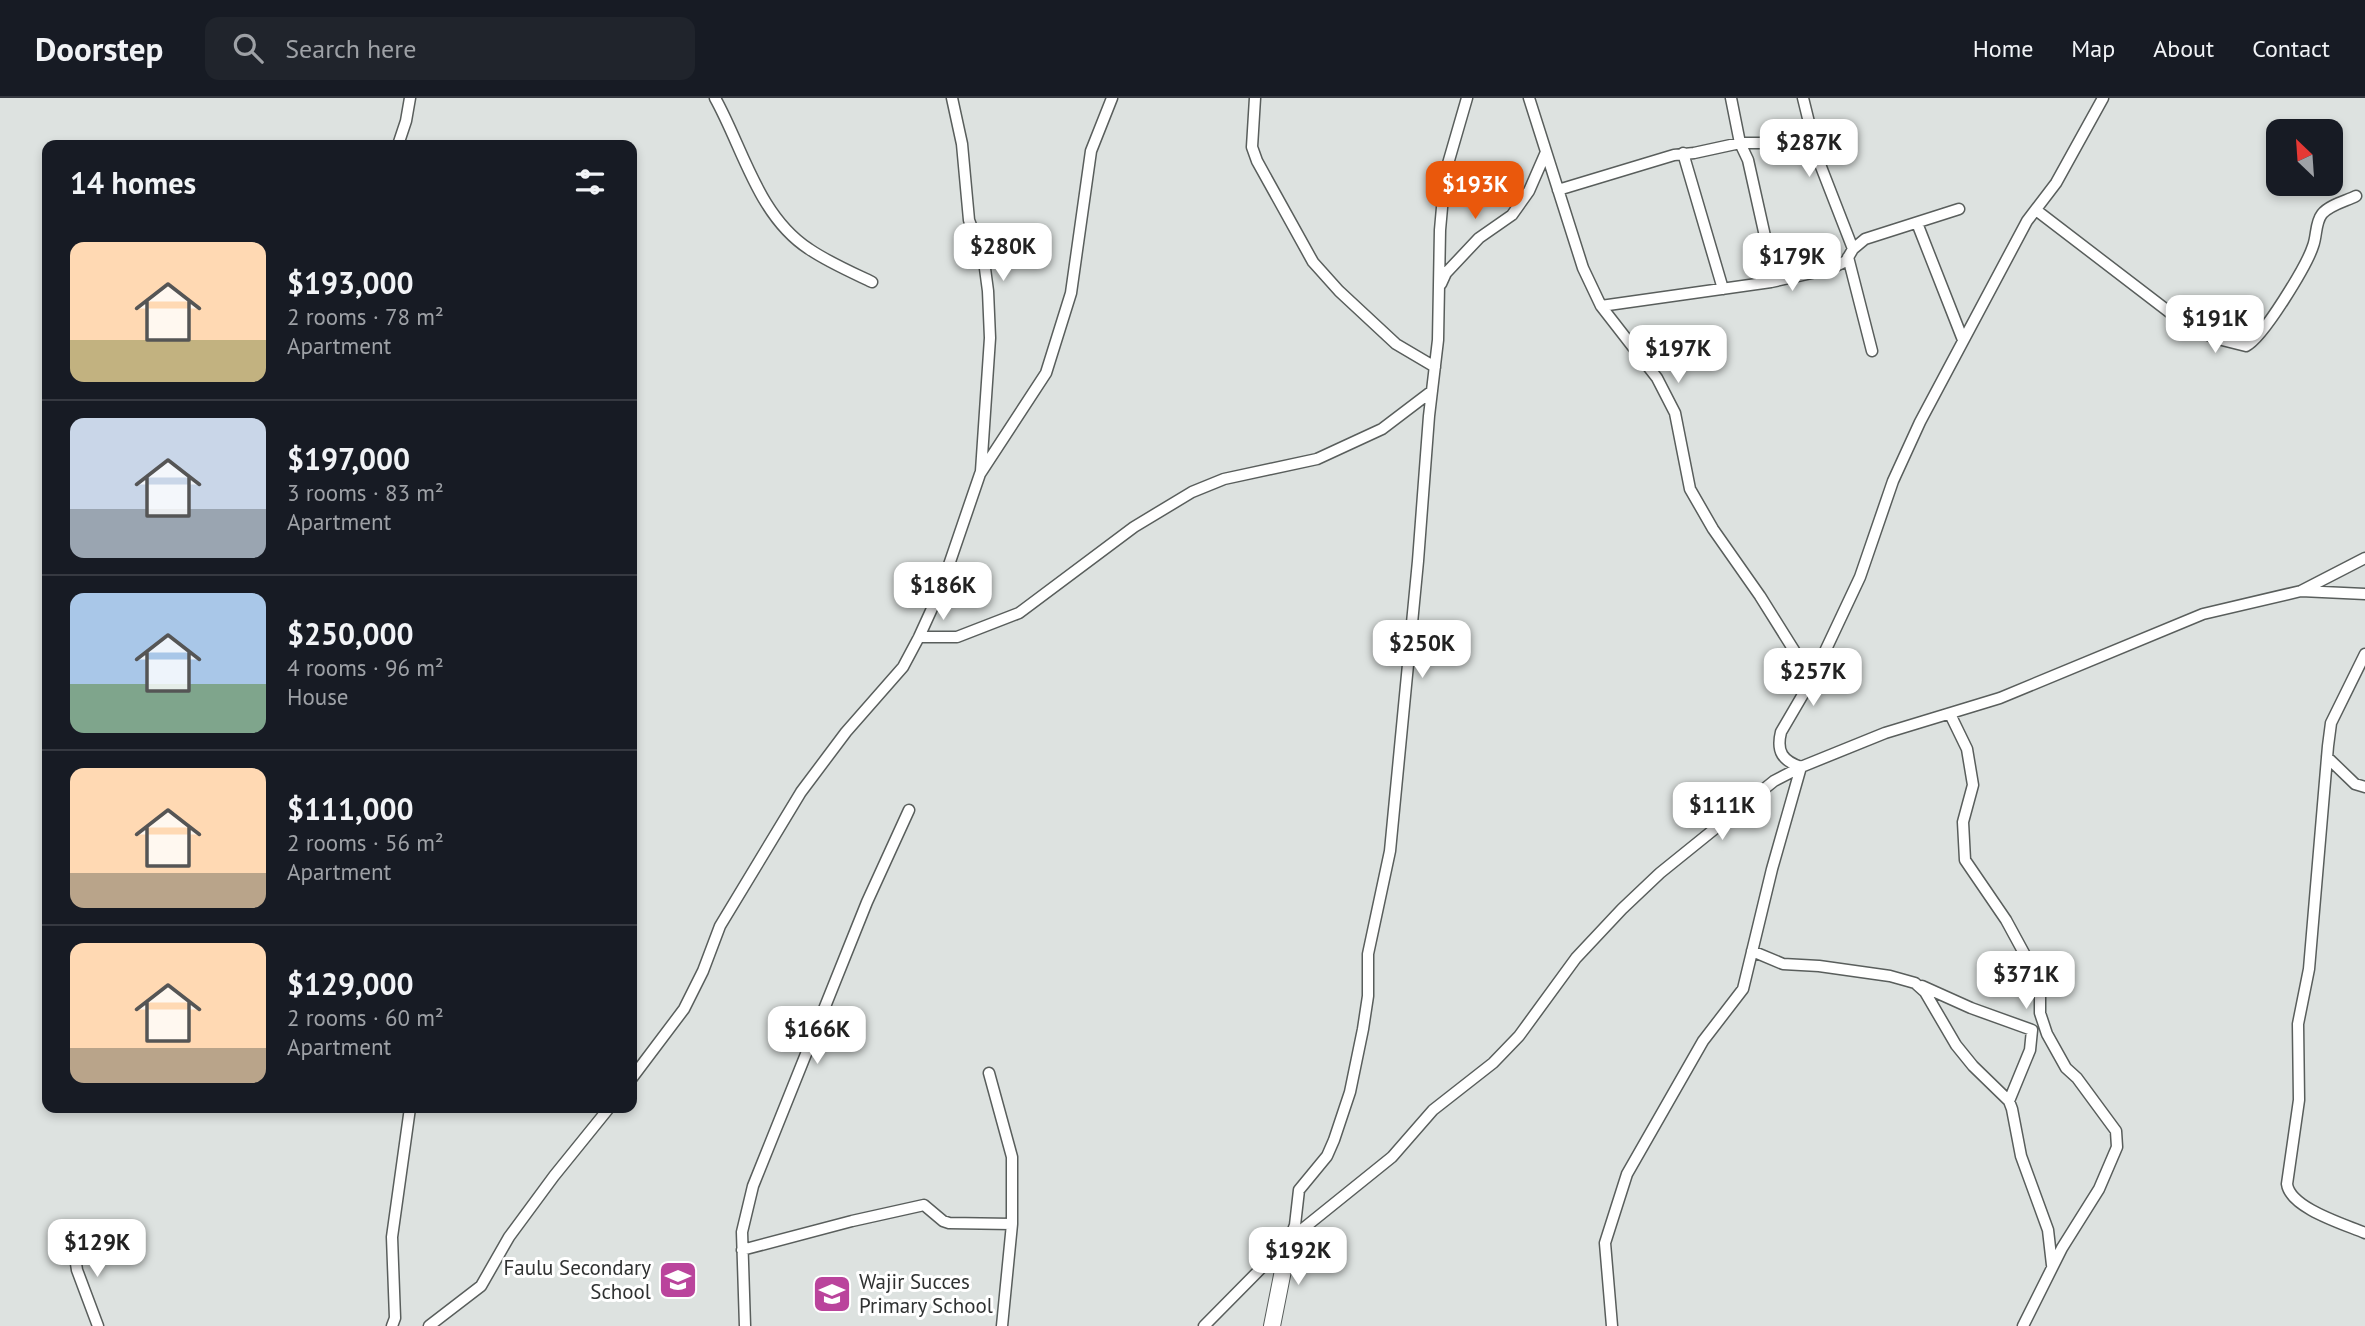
<!DOCTYPE html>
<meta charset="utf-8">
<style>
:root{--surface:#171b24;--page:#20242c;--text:#f1f3f6;--muted:#9ea1a6;--line:#363941;--accent:#ea580c}
body{margin:0;font-family:"PT Sans",sans-serif;background:var(--page);color:var(--text);height:100vh;display:flex;flex-direction:column;font-size:26px;white-space:nowrap}
*{box-sizing:border-box;margin:0}
p{font-size:23px;color:var(--muted)}
.icon{flex:none;width:38px;height:38px;fill:none;stroke:currentColor;stroke-width:2;stroke-linecap:round;stroke-linejoin:round}
.map{position:relative;flex:1;overflow:hidden}
.details{position:absolute;left:42px;top:42px;width:595px;height:973px;display:flex;flex-direction:column;background:var(--surface);border-radius:14px;box-shadow:0 4px 10px #0003}
.details>*{flex:none}
.needle{width:46px;rotate:335deg}
.fabs{position:absolute;left:2266px;top:21px;display:grid;gap:14px}
.fabs a{display:grid;place-items:center;width:77px;height:77px;border-radius:14px;background:var(--surface);box-shadow:0 4px 10px #0003;font-size:35px}
.price{position:absolute;translate:-50% -60px;padding:0 16px;border-radius:14px;background:#fff;color:#222;font-size:23px;line-height:46px;filter:drop-shadow(0 2px 4px #0008)}
.price::after{content:'';position:absolute;left:50%;top:42px;width:21px;height:16px;margin-left:-10px;background:inherit;clip-path:polygon(0 0,100% 0,50% 100%)}
.price.on{background:var(--accent);color:#fff}
ul{padding:0;list-style:none}
li{display:flex;align-items:center;gap:21px;height:175px;padding:0 28px}
li+li{border-top:2px solid var(--line)}
li span{display:grid;place-items:center;flex:none;width:196px;height:140px;border-radius:14px;color:#555}
li>.icon{margin-inline-start:auto}
span .icon{width:84px;height:84px;fill:#fffc;stroke-width:1}
li b{font-size:30px}
h2{display:flex;justify-content:space-between;align-items:center;height:84px;padding:0 28px;font-size:30px}
header{display:flex;align-items:center;gap:42px;box-sizing:border-box;height:98px;padding:0 35px;background:var(--surface);border-bottom:2px solid var(--line)}
header strong{font-size:33px}
nav{display:flex;gap:38px;margin-inline-start:auto;font-size:24px}
.search{width:490px;height:63px;background:var(--page);display:flex;align-items:center;gap:18px;box-sizing:border-box;padding:0 24px;border-radius:14px;color:var(--muted);font-size:26px}
.map>svg:first-child{display:block}
.lines{fill:none;stroke-linecap:round;stroke-linejoin:round}
.street-casing{stroke:#595e5c;stroke-width:13}
.secondary-casing{stroke:#595e5c;stroke-width:18}
.street{stroke:#fff;stroke-width:10}
.secondary{stroke:#fff;stroke-width:16}
.labels{text-anchor:middle;stroke-width:6;stroke-linejoin:round;paint-order:stroke}
.poi-label{font-size:21px;fill:#2f3131;stroke:#fff;text-anchor:end}
</style>
<header>
<strong>Doorstep</strong>
<div class="search"><svg class="icon" aria-label="search" viewBox="0 0 24 24"><circle cx="10" cy="10" r="6"/><path d="M15 15l6 6"/></svg>Search here</div>
<nav><a>Home</a><a>Map</a><a>About</a><a>Contact</a></nav>
</header>
<div class="map">
<svg width="2365" height="1228" viewBox="0 0 2365 1228">
<rect width="100%" height="100%" fill="#dde2e0"/>
<g class="lines">
<g class="street-casing">
<path id="street" d="M 715,0 C 743,50 758,118 809,151 C 828,164 851,174 872,184
M 952,0 L 962,46 L 969,122 L 984,163 L 988,193 L 990,240 L 981,373
M 1255,0 L 1252,49 L 1257,63 L 1313,164 L 1339,193 L 1396,246 L 1435,269
M 1529,0 L 1583,170 L 1601,208 L 1657,280 L 1675,315 L 1690,391 L 1713,431 L 1760,498 L 1812,581
M 1731,0 L 1740,45 L 1748,62 L 1775,183
M 1803,0 L 1818,61 L 1853,151
M 398,47 L 406,23 L 410,0
M 1683,55 L 1723,191
M 1558,92 L 1674,57 L 1694,55 L 1740,45 L 1814,45
M 2036,112 L 2177,220 L 2214,240 L 2246,248 C 2263,240 2307,167 2313,148 C 2317,138 2315,125 2322,116 C 2329,107 2346,103 2356,98
M 1917,125 L 1963,242
M 1848,159 L 1872,253
M 1441,186 L 1446,175 L 1479,140 L 1512,117 L 1529,93 L 1546,54
M 1601,208 L 1771,184 L 1830,171 L 1846,163 L 1853,151 L 1865,141 L 1959,111
M 2301,493 L 2365,496
M 919,539 L 957,539 L 1019,515 L 1134,429 L 1192,394 L 1224,381 L 1317,361 L 1382,331 L 1432,293
M 2365,556 L 2331,625 L 2328,648 L 2309,871 L 2298,926 L 2299,1002 L 2287,1086 C 2290,1110 2344,1126 2365,1135
M 1950,616 L 1967,651 L 1973,687 L 1963,724 L 1965,762 L 2006,822 L 2031,868 L 2040,896 L 2040,915 L 2047,936 L 2066,970 L 2077,980 L 2116,1033 L 2117,1049 L 2099,1091 L 2062,1150 L 2023,1228
M 2327,659 L 2355,686 L 2365,689
M 1752,853 L 1783,866 L 1819,868 L 1890,878 L 1915,885 L 1925,894 L 1956,947 L 1973,968 L 2009,1003 L 2012,1011 L 2021,1058 L 2048,1132 L 2052,1167
M 1922,888 L 1971,910 L 2032,932 L 2030,952 L 2009,1003
M 989,975 L 1012,1059 L 1012,1126 L 1002,1228
M 632,980 L 684,911 L 703,873 L 720,828 L 801,694 L 846,634 L 903,569 L 919,539 L 940,493 L 980,376 L 1046,275 L 1071,195 L 1091,53 L 1112,0
M 72,1140 L 77,1172 L 98,1228
M 1290,1140 L 1295,1127 L 1299,1092 L 1327,1058 L 1334,1042 L 1350,994 L 1363,931 L 1368,898 L 1368,856 L 1390,753 L 1418,463 L 1429,318 L 1438,242 L 1440,132 L 1445,76 L 1467,0
M 742,1152 L 852,1123 L 924,1107 L 943,1123 L 949,1125 L 1012,1126
M 392,1228 L 395,1220 L 392,1139 L 410,1010
M 429,1228 L 481,1188 L 509,1139 L 554,1078 L 609,1010
M 745,1228 L 742,1134 L 753,1088 L 867,804 L 909,712
M 1204,1228 L 1289,1142 L 1392,1059 L 1433,1012 L 1493,965 L 1519,938 L 1576,860 L 1622,811 L 1660,775 L 1774,683 L 1801,669 L 1885,635 L 2000,600 L 2203,516 L 2301,493 L 2365,460
M 1612,1228 L 1605,1145 L 1627,1076 L 1703,943 L 1743,891 L 1772,771 L 1801,669 C 1783,663 1776,654 1781,634 L 1812,581 L 1860,479 L 1893,383 L 1920,324 L 2027,123 L 2056,85 L 2103,0"/>
</g>
<g class="secondary-casing">
<path id="secondary" d="M 1272,1228 L 1289,1142"/>
</g>
<use href="#street" class="street"/>
<use href="#secondary" class="secondary"/>
</g>
<defs>
<g id="school-square" transform="scale(2.0125)"><rect x="-9" y="-9" width="18" height="18" rx="4" fill="#ba449c" stroke="#fff"/><path d="M0-5L7-2L0 1L-7-2ZM-4 1L0 2.5L4 1V4Q0 6-4 4Z" fill="#fff"/></g>
</defs>
<g fill-rule="evenodd">
<use href="#school-square" x="678" y="1182"/>
<use href="#school-square" x="832" y="1196"/>
</g>
<g class="labels">
<g class="poi-label">
<text x="651" y="1177">Faulu Secondary<tspan x="651" dy="24">School</tspan></text>
<text x="859" y="1191" text-anchor="start">Wajir Succes<tspan x="859" dy="24">Primary School</tspan></text>
</g>
</g>
</svg>
<div class="fabs">
<a><svg class="needle" viewBox="-14 -14 28 28"><path d="M0-13l5 13h-10z" fill="#e53935"/><path d="M0 13l5-13h-10z" fill="#9ea1a6"/></svg></a>
</div>
<b class="price" style="left:1809px;top:81px">$287K</b>
<b class="price on" style="left:1475px;top:123px">$193K</b>
<b class="price" style="left:1003px;top:185px">$280K</b>
<b class="price" style="left:1792px;top:195px">$179K</b>
<b class="price" style="left:2215px;top:257px">$191K</b>
<b class="price" style="left:1678px;top:287px">$197K</b>
<b class="price" style="left:943px;top:524px">$186K</b>
<b class="price" style="left:1422px;top:582px">$250K</b>
<b class="price" style="left:1813px;top:610px">$257K</b>
<b class="price" style="left:1722px;top:744px">$111K</b>
<b class="price" style="left:2026px;top:913px">$371K</b>
<b class="price" style="left:817px;top:968px">$166K</b>
<b class="price" style="left:97px;top:1181px">$129K</b>
<b class="price" style="left:1298px;top:1189px">$192K</b>
<section class="details">
<h2>14 homes<svg class="icon" aria-label="filters" viewBox="0 0 24 24"><path d="M4 7h16M4 17h16"/><circle cx="9" cy="7" r="2"/><circle cx="15" cy="17" r="2"/></svg></h2>
<ul>
<li><span style="background:linear-gradient(#ffd9b3 70%,#c2b280 0)"><svg class="icon" aria-label="home" viewBox="0 0 24 24"><path d="M3 11l9-7 9 7M6 9v11h12V9"/></svg></span><div><b>$193,000</b><p>2 rooms · 78 m²</p><p>Apartment</p></div></li>
<li><span style="background:linear-gradient(#c9d6e8 65%,#9aa5b1 0)"><svg class="icon" aria-label="home" viewBox="0 0 24 24"><path d="M3 11l9-7 9 7M6 9v11h12V9"/></svg></span><div><b>$197,000</b><p>3 rooms · 83 m²</p><p>Apartment</p></div></li>
<li><span style="background:linear-gradient(#a9c7e8 65%,#7fa58c 0)"><svg class="icon" aria-label="home" viewBox="0 0 24 24"><path d="M3 11l9-7 9 7M6 9v11h12V9"/></svg></span><div><b>$250,000</b><p>4 rooms · 96 m²</p><p>House</p></div></li>
<li><span style="background:linear-gradient(#ffd9b3 75%,#b9a48a 0)"><svg class="icon" aria-label="home" viewBox="0 0 24 24"><path d="M3 11l9-7 9 7M6 9v11h12V9"/></svg></span><div><b>$111,000</b><p>2 rooms · 56 m²</p><p>Apartment</p></div></li>
<li><span style="background:linear-gradient(#ffd9b3 75%,#b9a48a 0)"><svg class="icon" aria-label="home" viewBox="0 0 24 24"><path d="M3 11l9-7 9 7M6 9v11h12V9"/></svg></span><div><b>$129,000</b><p>2 rooms · 60 m²</p><p>Apartment</p></div></li>
</ul>
</section>
</div>
